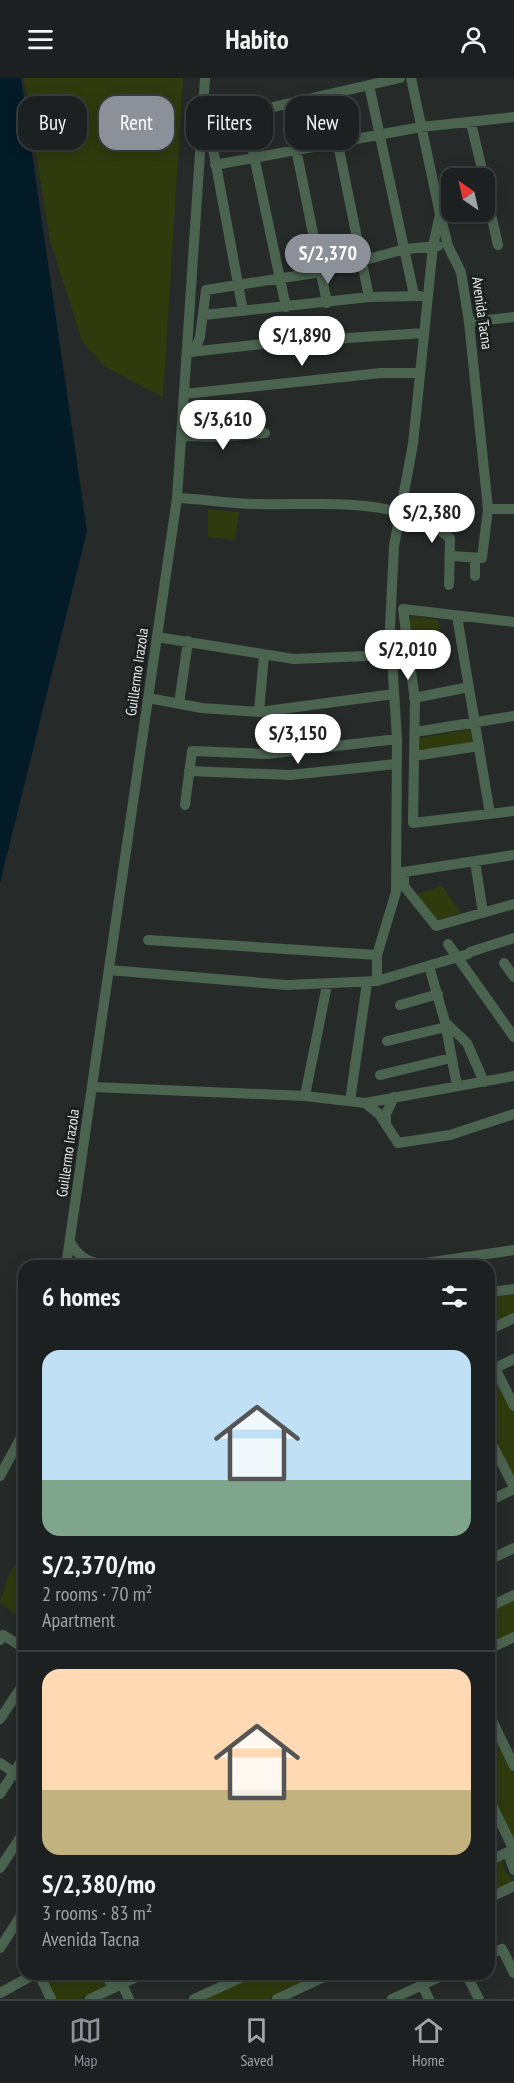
<!DOCTYPE html>
<meta charset="utf-8">
<style>
:root{--surface:#1c2020;--page:#252829;--text:#f1f3f6;--muted:#a0a3a5;--line:#3a3e3e;--accent:#8c9099}
body{margin:0;font-family:"PT Sans Narrow",sans-serif;background:var(--page);color:var(--text);height:100vh;display:flex;flex-direction:column;font-size:22px;white-space:nowrap}
*{box-sizing:border-box;margin:0}
p{font-size:20px;color:var(--muted)}
.icon{flex:none;width:33px;height:33px;fill:none;stroke:currentColor;stroke-width:2;stroke-linecap:round;stroke-linejoin:round}
.map{position:relative;flex:1;overflow:hidden}
.drawer{position:absolute;left:18px;top:1182px;width:477px;height:720px;display:flex;flex-direction:column;background:var(--surface);border-radius:18px;box-shadow:0 3px 15px #0003,0 0 0 2px var(--line)}
.drawer>*{flex:none}
.hud{position:absolute;left:18px;top:18px;width:478px;height:54px;display:flex;gap:12px}
.needle{width:39px;rotate:326deg}
.fabs{position:absolute;left:441px;top:90px;display:grid;gap:12px}
.fabs a{display:grid;place-items:center;width:54px;height:54px;border-radius:12px;background:var(--surface);box-shadow:0 3px 15px #0003,0 0 0 2px var(--line);font-size:30px}
.price{position:absolute;translate:-50% -51px;padding:0 14px;border-radius:21px;background:#fff;color:#222;font-size:20px;line-height:39px;filter:drop-shadow(0 2px 3px #0008)}
.price::after{content:'';position:absolute;left:50%;top:36px;width:18px;height:14px;margin-left:-9px;background:inherit;clip-path:polygon(0 0,100% 0,50% 100%)}
.price.current{background:var(--accent);color:#fff}
ul{padding:0;list-style:none}
li{display:grid;align-content:center;gap:12px;height:318px;padding:0 24px}
li+li{border-top:2px solid var(--line)}
li span{display:grid;place-items:center;height:186px;border-radius:18px;color:#555}
li>.icon{margin-inline-start:auto}
span .icon{width:108px;height:108px;fill:#fffc;stroke-width:1}
li b{font-size:26px}
h2{display:flex;justify-content:space-between;align-items:center;height:72px;padding:0 24px;font-size:26px}
.chip{padding:0 21px;border-radius:18px;background:var(--surface);box-shadow:0 3px 15px #0003,0 0 0 2px var(--line);font-size:21px;line-height:54px}
.chip.current{background:var(--accent);color:#fff}
header{display:flex;justify-content:space-between;align-items:center;height:78px;padding:0 24px;background:var(--surface);font-size:27px;font-weight:700}
.dock{display:flex;justify-content:space-around;align-items:center;height:84px;border-top:2px solid var(--line);background:var(--surface);font-size:16px;color:var(--muted)}
.dock a{display:grid;justify-items:center;gap:3px}
.dock .current{color:var(--accent)}
.map>svg:first-child{display:block}
.green{fill:#2f3a0d}
.water{fill:#021b27}
.lines{fill:none;stroke-linecap:round;stroke-linejoin:round}
.minor{stroke:#4b6450;stroke-width:10}
.labels{text-anchor:middle;stroke-width:6;stroke-linejoin:round;paint-order:stroke}
.street-label{font-size:15px;fill:#e8ebea;stroke:#1c2220}
</style>
<header><svg class="icon" aria-label="menu" viewBox="0 0 24 24"><path d="M4 6h16M4 12h16M4 18h16"/></svg>Habito<svg class="icon" aria-label="person" viewBox="0 0 24 24"><circle cx="12" cy="8" r="4"/><path d="M4 21q1-7 8-7t8 7"/></svg></header>
<div class="map">
<svg width="514" height="1921" viewBox="0 0 514 1921">
<rect width="100%" height="100%" fill="#262b2a"/>
<path class="green" d="M 24,0 L 183,0 L 163,319 L 105,289 L 82,263 L 50,162 Z
M 208,431 L 239,434 L 235,462 L 208,459 Z
M 408,538 L 438,542 L 442,570 L 412,574 Z
M 470,651 L 473,666 L 420,674 L 420,660 Z
M 442,808 L 461,835 L 434,843 L 417,816 Z
M 514,1213 L 514,1236 L 493,1247 L 489,1217 Z
M 494,1295 L 514,1334 L 514,1399 L 489,1349 L 489,1298 Z
M 24,1472 L 24,1544 L 0,1524 L 7,1501 Z
M 514,1521 L 514,1554 L 489,1567 L 489,1534 Z
M 489,1642 L 514,1696 L 514,1760 L 508,1756 L 489,1714 Z
M 502,1780 L 504,1792 L 514,1803 L 489,1815 L 489,1786 Z
M 44,1896 L 103,1896 L 108,1908 L 79,1921 L 56,1921 Z
M 257,1896 L 320,1896 L 268,1921 L 204,1921 Z"/>
<path class="water" d="M 0,0 L 21,0 L 87,453 L 0,805 Z"/>
<g class="lines">
<path class="minor" d="M 411,0 L 440,136 L 448,168 L 461,194 L 469,244 L 488,431 L 482,480 L 451,478
M 369,7 L 414,217
M 328,17 L 369,219
M 287,26 L 327,225
M 245,36 L 286,229
M 204,37 L 208,44 L 243,233
M 208,44 L 400,0
M 471,45 L 484,100
M 215,87 L 421,49 L 514,39
M 484,105 L 498,167
M 204,237 L 369,219 L 420,218
M 469,244 L 514,239
M 190,274 L 272,265 L 424,255
M 194,274 L 200,259 L 206,212 L 321,194 L 405,171 L 438,168
M 184,316 L 381,295 L 420,295
M 181,358 L 222,359 L 265,355
M 177,420 C 204,421 232,426 259,426 C 324,428 396,416 450,460 L 449,507
M 488,431 L 514,431
M 475,498 L 475,480
M 457,538 L 490,736
M 514,544 L 403,531 L 415,623 L 413,745 L 514,733
M 157,559 L 294,581 L 392,577
M 148,620 L 202,630 L 259,634 L 394,616
M 414,620 L 469,609
M 179,626 L 188,563
M 259,634 L 264,577
M 415,654 L 514,638
M 414,678 L 479,668
M 189,693 L 290,697 L 396,686
M 185,727 L 192,673 L 267,676 L 397,661
M 514,777 L 404,794 L 404,808 L 436,848 L 514,826
M 475,783 L 483,835
M 448,866 L 514,959
M 470,874 L 514,860
M 377,877 L 396,814 L 397,661 L 390,549 L 394,468 L 413,366 L 433,168 L 440,136
M 504,885 L 514,899
M 429,888 L 445,944 L 457,1008
M 109,892 L 287,907 L 377,903 L 377,877 L 148,862
M 377,903 L 468,876
M 400,927 L 438,916
M 445,944 L 467,965 L 484,1004
M 387,963 L 446,949
M 380,997 L 451,980
M 93,1009 L 305,1018 L 365,1025 L 514,998
M 305,1018 L 327,907
M 350,1023 L 367,905
M 365,1025 L 379,1036 L 398,1065 L 450,1057 L 514,1036
M 386,1045 L 386,1036 L 394,1019
M 70,1164 C 80,1182 92,1186 114,1188
M 66,1188 L 177,420 L 205,0
M 405,1188 L 514,1172
M 489,1214 L 514,1211
M 489,1252 L 514,1240
M 495,1290 L 514,1328
M 489,1293 L 514,1281
M 489,1360 L 514,1409
M 0,1398 L 24,1354
M 489,1423 L 514,1411
M 489,1482 L 514,1470
M 489,1529 L 514,1517
M 0,1562 L 3,1557 L 24,1570
M 489,1571 L 514,1559
M 489,1636 L 514,1688
M 0,1641 L 24,1605
M 0,1685 L 24,1701
M 0,1716 L 24,1679
M 489,1721 L 512,1768
M 514,1765 L 510,1781 L 514,1792
M 489,1783 L 510,1773
M 0,1790 L 24,1754
M 489,1820 L 514,1808
M 0,1870 L 24,1833
M 489,1876 L 502,1871 L 514,1895
M 39,1896 L 51,1921
M 106,1896 L 113,1910
M 466,1896 L 479,1921
M 122,1906 L 129,1921
M 422,1907 L 429,1921
M 0,1915 L 35,1896
M 90,1921 L 143,1896
M 194,1921 L 249,1896
M 277,1921 L 330,1896
M 392,1921 L 446,1896"/>
</g>
<g class="labels">
<g class="street-label">
<text transform="translate(482 235) rotate(82)" y="5">Avenida Tacna</text>
<text transform="translate(137 594) rotate(-82)" y="5">Guillermo Irazola</text>
<text transform="translate(68 1075) rotate(-82)" y="5">Guillermo Irazola</text>
</g>
</g>
</svg>
<div class="fabs">
<a><svg class="needle" viewBox="-14 -14 28 28"><path d="M0-13l5 13h-10z" fill="#e53935"/><path d="M0 13l5-13h-10z" fill="#a0a3a5"/></svg></a>
</div>
<b class="price current" style="left:328px;top:207px">S/2,370</b>
<b class="price" style="left:302px;top:289px">S/1,890</b>
<b class="price" style="left:223px;top:373px">S/3,610</b>
<b class="price" style="left:432px;top:466px">S/2,380</b>
<b class="price" style="left:408px;top:603px">S/2,010</b>
<b class="price" style="left:298px;top:687px">S/3,150</b>
<div class="hud">
<a class="chip">Buy</a>
<a class="chip current">Rent</a>
<a class="chip">Filters</a>
<a class="chip">New</a>
</div>
<section class="drawer">
<h2>6 homes<svg class="icon" aria-label="filters" viewBox="0 0 24 24"><path d="M4 7h16M4 17h16"/><circle cx="9" cy="7" r="2"/><circle cx="15" cy="17" r="2"/></svg></h2>
<ul>
<li><span style="background:linear-gradient(#bfe0f5 70%,#7fa58c 0)"><svg class="icon" aria-label="home" viewBox="0 0 24 24"><path d="M3 11l9-7 9 7M6 9v11h12V9"/></svg></span><div><b>S/2,370/mo</b><p>2 rooms · 70 m²</p><p>Apartment</p></div></li>
<li><span style="background:linear-gradient(#ffd9b3 65%,#c2b280 0)"><svg class="icon" aria-label="home" viewBox="0 0 24 24"><path d="M3 11l9-7 9 7M6 9v11h12V9"/></svg></span><div><b>S/2,380/mo</b><p>3 rooms · 83 m²</p><p>Avenida Tacna</p></div></li>
</ul>
</section>
</div>
<nav class="dock">
<a class="current"><svg class="icon" aria-label="map" viewBox="0 0 24 24"><path d="M3 6l6-2 6 2 6-2v14l-6 2-6-2-6 2zM9 4v14M15 6v14"/></svg>Map</a>
<a><svg class="icon" aria-label="saved" viewBox="0 0 24 24"><path d="M7 4h10v16l-5-4-5 4z"/></svg>Saved</a>
<a><svg class="icon" aria-label="home" viewBox="0 0 24 24"><path d="M3 11l9-7 9 7M6 9v11h12V9"/></svg>Home</a>
</nav>
